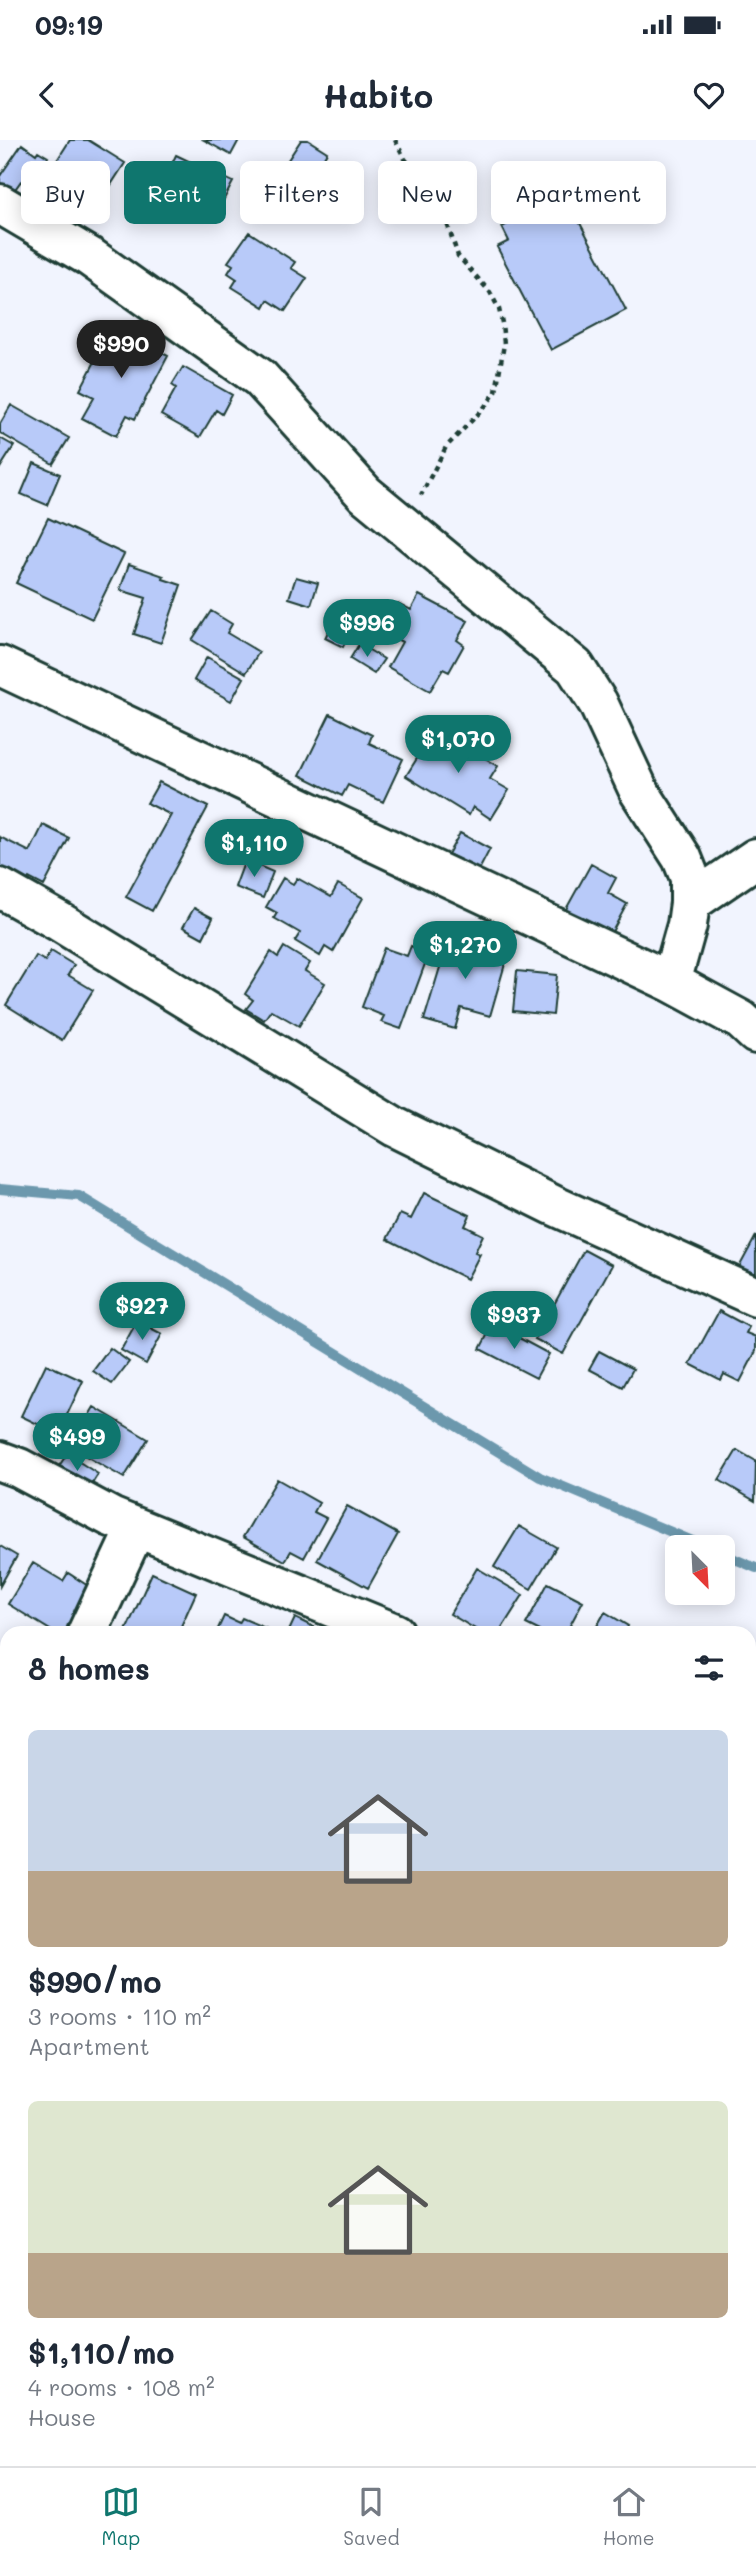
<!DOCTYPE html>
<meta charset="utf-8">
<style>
:root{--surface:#fff;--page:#f2f2f3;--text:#1f2937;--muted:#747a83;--line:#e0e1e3;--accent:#0f766e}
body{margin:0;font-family:Mali,sans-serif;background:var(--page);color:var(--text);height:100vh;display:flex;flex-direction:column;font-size:26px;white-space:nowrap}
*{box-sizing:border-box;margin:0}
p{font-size:23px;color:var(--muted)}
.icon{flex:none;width:38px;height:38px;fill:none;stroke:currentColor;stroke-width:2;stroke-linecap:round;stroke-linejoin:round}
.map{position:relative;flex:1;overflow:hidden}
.side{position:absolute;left:0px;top:1486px;width:756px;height:842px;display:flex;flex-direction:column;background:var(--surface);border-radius:21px 21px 0 0;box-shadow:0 4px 18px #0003}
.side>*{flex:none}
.hud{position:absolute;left:21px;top:21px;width:714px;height:63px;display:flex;gap:14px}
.needle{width:46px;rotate:156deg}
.controls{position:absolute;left:665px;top:1395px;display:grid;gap:14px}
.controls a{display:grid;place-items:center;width:70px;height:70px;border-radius:10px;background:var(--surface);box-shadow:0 4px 18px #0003;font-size:35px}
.price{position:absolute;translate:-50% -60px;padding:0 16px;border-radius:24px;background:var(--accent);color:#fff;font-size:23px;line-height:46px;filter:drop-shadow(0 2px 4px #0008)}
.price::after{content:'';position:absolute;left:50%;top:42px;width:21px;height:16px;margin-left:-10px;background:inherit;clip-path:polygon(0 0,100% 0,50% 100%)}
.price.current{background:#222;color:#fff}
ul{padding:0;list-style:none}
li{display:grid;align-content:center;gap:14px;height:371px;padding:0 28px}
li span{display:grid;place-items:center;height:217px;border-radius:10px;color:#555}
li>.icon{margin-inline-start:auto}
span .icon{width:126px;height:126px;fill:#fffc;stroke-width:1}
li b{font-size:30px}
h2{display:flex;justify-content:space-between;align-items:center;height:84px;padding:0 28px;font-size:30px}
.chip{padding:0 24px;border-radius:10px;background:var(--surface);box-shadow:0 4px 18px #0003;font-size:24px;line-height:63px}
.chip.current{background:var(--accent);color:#fff}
.status{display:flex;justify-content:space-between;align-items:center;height:49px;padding:0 35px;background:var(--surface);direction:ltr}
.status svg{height:19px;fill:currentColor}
header{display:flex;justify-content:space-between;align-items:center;height:91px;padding:0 28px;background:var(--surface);font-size:32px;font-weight:800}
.tabs{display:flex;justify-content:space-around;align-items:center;height:98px;border-top:2px solid var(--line);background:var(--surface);font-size:19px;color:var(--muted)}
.tabs a{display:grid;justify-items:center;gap:4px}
.tabs .current{color:var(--accent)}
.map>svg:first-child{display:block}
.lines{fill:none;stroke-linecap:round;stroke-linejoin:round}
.stream{stroke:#6c98ad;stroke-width:10}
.building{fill:#b8caf9;stroke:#1f3d34;stroke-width:2}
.minor-casing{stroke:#1f3d34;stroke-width:44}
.path{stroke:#1f3d34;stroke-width:4.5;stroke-dasharray:5 5;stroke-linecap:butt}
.minor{stroke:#fff;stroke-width:38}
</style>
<div class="status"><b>09:19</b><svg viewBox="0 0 49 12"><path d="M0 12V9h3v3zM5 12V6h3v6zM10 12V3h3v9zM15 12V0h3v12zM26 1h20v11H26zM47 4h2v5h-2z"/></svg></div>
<header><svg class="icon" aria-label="back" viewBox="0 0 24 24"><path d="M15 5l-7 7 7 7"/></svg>Habito<svg class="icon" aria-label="heart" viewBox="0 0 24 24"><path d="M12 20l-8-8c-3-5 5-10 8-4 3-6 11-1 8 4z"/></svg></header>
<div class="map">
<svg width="756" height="2326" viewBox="0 0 756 2326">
<rect width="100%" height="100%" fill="#f1f4fe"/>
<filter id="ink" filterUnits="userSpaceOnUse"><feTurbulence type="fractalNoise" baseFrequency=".0143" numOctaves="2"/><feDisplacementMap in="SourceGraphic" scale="14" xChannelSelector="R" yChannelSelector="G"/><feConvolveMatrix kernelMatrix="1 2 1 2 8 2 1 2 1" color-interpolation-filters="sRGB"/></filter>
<g filter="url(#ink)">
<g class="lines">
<path class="stream" d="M 0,1049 L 79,1056 L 540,1337 L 707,1407
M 723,1414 L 756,1428"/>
</g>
<path class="building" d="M 70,0 L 88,0 L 125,23 L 94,71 L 45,39 Z
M 204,0 L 239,0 L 231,15 Z
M 301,0 L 308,0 L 327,12 L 320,24 L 333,32 L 329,37 L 340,44 L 322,72 L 308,63 L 304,69 L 297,64 L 294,69 L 267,52 Z
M 22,4 L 36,14 L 38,11 L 48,17 L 28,47 L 21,41 L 11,55 L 0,47 L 0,36 Z
M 176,15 L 233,42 L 222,63 L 166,36 Z
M 550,62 L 558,75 L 572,68 L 626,170 L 551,210 L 497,107 L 509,101 L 502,87 Z
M 249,92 L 295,122 L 291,128 L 307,138 L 285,171 L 268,160 L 264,167 L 232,147 L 237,139 L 228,133 L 233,125 L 228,122 Z
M 113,187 L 168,216 L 135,279 L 127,275 L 116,296 L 82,278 L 94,257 L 80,250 Z
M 183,227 L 232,255 L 222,274 L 216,270 L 200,297 L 161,275 L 176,248 L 172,245 Z
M 11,265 L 69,298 L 53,324 L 0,293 L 0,284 Z
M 0,298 L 14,306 L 0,328 Z
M 34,323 L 60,334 L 47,365 L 21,354 Z
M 48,378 L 124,414 L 92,479 L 16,443 Z
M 129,424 L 164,436 L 163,439 L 181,445 L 161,503 L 134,494 L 146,458 L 120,450 Z
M 296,437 L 318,443 L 311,465 L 289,458 Z
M 419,455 L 468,481 L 457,500 L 464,505 L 449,532 L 443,529 L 430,551 L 388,527 L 402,502 L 382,491 L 398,463 L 411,470 Z
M 340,465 L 359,473 L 343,507 L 325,498 Z
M 211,471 L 232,484 L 227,493 L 259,512 L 246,533 L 192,500 Z
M 359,504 L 384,519 L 374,534 L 350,519 Z
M 207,517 L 244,538 L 231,561 L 194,540 Z
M 330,574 L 372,595 L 369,603 L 403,619 L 383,662 L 348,645 L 342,656 L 300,635 Z
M 436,588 L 498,626 L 490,639 L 509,650 L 491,679 L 473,667 L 469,675 L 406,636 Z
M 159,642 L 208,667 L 152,771 L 126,757 L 171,675 L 147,663 Z
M 43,685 L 69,698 L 44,746 L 29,738 L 25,746 L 0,733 L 0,697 L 30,712 Z
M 460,693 L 490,709 L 479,730 L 448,714 Z
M 245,720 L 273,732 L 263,758 L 235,747 Z
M 591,724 L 616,738 L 608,753 L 627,764 L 606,803 L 560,780 Z
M 283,738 L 293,744 L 297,738 L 331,757 L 338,744 L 363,758 L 333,812 L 325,807 L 320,816 L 295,801 L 300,793 L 274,778 L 277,773 L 266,767 Z
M 194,768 L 213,778 L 203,798 L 183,787 Z
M 451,791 L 481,800 L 478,809 L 507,817 L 490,876 L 461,868 L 455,889 L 424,880 Z
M 411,806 L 429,813 L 401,889 L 381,882 L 384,876 L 362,867 L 384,808 L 407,816 Z
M 284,807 L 310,823 L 305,831 L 325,843 L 299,886 L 271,870 L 264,880 L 246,869 L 253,860 L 245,854 L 271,812 L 278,817 Z
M 51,811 L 74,825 L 68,835 L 93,850 L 62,900 L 6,865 L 36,816 L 45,821 Z
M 517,831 L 557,835 L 553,875 L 513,871 Z
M 424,1053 L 470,1075 L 465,1086 L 483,1095 L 475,1112 L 480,1114 L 467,1139 L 387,1099 L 400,1074 L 411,1079 Z
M 756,1096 L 756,1142 L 737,1131 Z
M 584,1110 L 612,1125 L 563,1214 L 535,1199 Z
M 719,1171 L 749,1187 L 746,1193 L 756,1197 L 756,1211 L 740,1242 L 724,1234 L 721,1240 L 690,1224 Z
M 137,1181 L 162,1194 L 146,1224 L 121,1210 Z
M 493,1184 L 549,1214 L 536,1238 L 480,1209 Z
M 110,1208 L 129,1222 L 112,1244 L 93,1231 Z
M 599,1211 L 633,1229 L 623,1247 L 589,1229 Z
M 46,1224 L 83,1241 L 58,1294 L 21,1276 Z
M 94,1267 L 148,1299 L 124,1338 L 70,1307 Z
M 737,1310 L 756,1321 L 755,1361 L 719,1340 Z
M 67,1314 L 98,1334 L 87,1352 L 55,1332 Z
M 277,1339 L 319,1363 L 314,1372 L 326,1378 L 304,1418 L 291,1411 L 285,1421 L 243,1397 Z
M 347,1366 L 398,1394 L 368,1448 L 317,1420 Z
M 519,1386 L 556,1407 L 531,1449 L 494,1427 Z
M 0,1406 L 17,1416 L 0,1446 Z
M 33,1423 L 63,1441 L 68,1433 L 99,1453 L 79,1493 L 55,1493 L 8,1464 Z
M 477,1428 L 523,1455 L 499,1493 L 482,1493 L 450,1474 Z
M 152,1433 L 196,1453 L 178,1493 L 125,1493 Z
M 548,1443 L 583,1461 L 566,1493 L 544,1493 L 526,1484 Z
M 605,1472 L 628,1486 L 625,1493 L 593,1493 Z
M 224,1476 L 239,1483 L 242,1478 L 270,1490 L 269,1493 L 216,1493 Z
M 295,1478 L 326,1493 L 288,1493 Z
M 0,1553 L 7,1557 L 7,1599 L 0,1595 Z
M 756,1599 L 756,1614 L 749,1610 Z
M 7,1794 L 7,1839 L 0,1827 L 0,1798 Z
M 749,1836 L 756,1839 L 756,1891 L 749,1908 Z
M 0,1987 L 7,1989 L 7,2006 L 2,2018 L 0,2017 Z
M 0,2117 L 7,2120 L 0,2133 Z
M 7,2161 L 7,2189 L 0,2185 L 0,2173 Z
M 185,2320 L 277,2320 L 274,2326 L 182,2326 Z
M 427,2320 L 444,2320 L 440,2326 L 434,2326 Z
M 624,2320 L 704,2320 L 700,2326 L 627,2326 L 622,2323 Z"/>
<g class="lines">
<g class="minor-casing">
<path id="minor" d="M 0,64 L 90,117 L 260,238 L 365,354 L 575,527 L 598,563 L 639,651 L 682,718 L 690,738 L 690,763 L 687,785 L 671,842
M 0,526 L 671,842 L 741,880 L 756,894
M 0,748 L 60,782 L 395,987 L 553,1065 L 756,1157
M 690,763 L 756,718
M 0,1321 L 19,1328 L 111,1377 L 395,1493
M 87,1493 L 136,1388
M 749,1636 L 756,1638
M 0,1648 L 7,1651
M 749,1990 L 756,1993
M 0,2067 L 7,2071
M 749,2272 L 756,2260
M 296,2326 L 300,2320
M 510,2326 L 514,2320
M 717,2326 L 720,2320"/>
</g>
<path class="path" d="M 395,0 L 405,19 L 425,42 L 448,86 L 458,116 L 490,152 L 499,169 L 502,183 L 504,204 L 496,252 L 483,269 L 446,307 L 421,355"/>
<use href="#minor" class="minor"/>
</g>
</g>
</svg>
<div class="controls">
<a><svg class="needle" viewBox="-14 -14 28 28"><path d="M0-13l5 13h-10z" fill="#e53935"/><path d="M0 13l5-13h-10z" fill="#747a83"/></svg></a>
</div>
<b class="price current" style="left:121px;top:240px">$990</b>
<b class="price" style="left:367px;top:519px">$996</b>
<b class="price" style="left:458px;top:635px">$1,070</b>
<b class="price" style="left:254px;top:739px">$1,110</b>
<b class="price" style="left:465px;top:841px">$1,270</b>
<b class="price" style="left:142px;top:1202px">$927</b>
<b class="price" style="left:514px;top:1211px">$937</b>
<b class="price" style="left:77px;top:1333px">$499</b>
<div class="hud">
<a class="chip">Buy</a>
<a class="chip current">Rent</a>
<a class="chip">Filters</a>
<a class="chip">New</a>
<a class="chip">Apartment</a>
</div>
<section class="side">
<h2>8 homes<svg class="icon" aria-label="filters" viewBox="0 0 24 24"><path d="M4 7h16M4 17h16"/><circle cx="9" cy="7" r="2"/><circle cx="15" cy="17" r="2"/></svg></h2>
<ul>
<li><span style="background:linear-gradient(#c9d6e8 65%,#b9a48a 0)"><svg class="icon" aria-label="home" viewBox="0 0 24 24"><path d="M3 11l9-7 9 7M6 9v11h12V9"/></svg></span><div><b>$990/mo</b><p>3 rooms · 110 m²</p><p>Apartment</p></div></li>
<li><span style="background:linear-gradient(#dfe7d0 70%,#b9a48a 0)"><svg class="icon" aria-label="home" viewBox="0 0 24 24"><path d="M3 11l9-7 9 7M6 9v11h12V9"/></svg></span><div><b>$1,110/mo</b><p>4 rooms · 108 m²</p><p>House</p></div></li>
</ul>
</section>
</div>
<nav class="tabs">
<a class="current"><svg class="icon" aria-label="map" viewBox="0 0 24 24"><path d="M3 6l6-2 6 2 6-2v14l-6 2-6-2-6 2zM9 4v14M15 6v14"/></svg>Map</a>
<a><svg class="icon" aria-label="saved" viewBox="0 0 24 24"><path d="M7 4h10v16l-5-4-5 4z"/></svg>Saved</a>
<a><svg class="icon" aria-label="home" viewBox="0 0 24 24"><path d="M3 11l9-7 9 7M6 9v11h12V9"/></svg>Home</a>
</nav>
